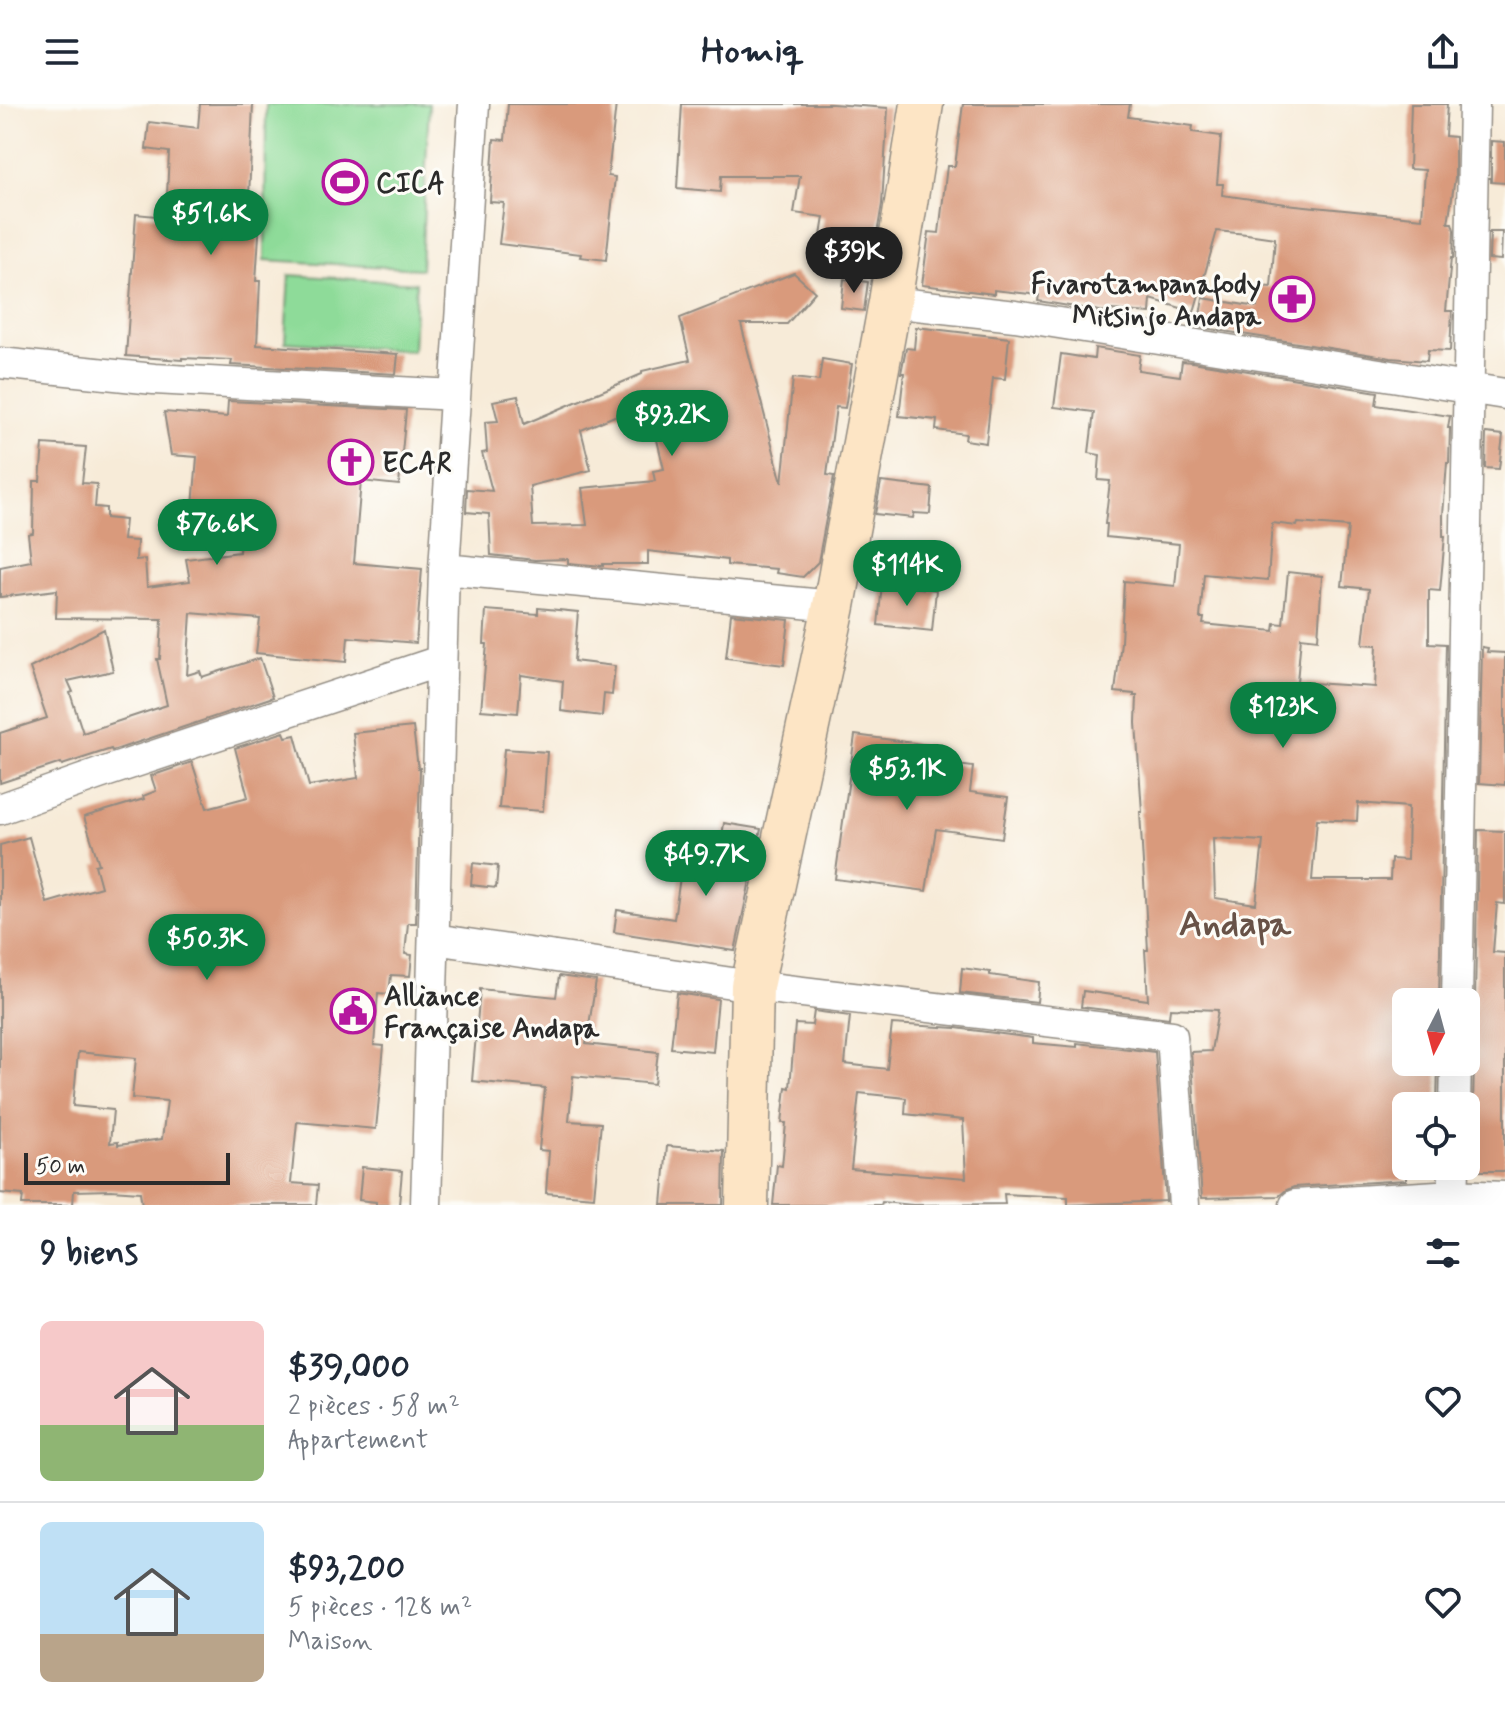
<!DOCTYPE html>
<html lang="fr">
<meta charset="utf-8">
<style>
:root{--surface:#fff;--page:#f2f2f3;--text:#1f2937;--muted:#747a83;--line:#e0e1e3;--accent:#0b8043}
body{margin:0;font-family:Mynerve,sans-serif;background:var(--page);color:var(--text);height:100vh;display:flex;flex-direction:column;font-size:30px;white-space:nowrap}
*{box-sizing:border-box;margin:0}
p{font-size:26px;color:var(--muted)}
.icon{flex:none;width:44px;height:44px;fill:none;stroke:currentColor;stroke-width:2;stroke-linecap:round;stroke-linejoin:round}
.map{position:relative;height:1101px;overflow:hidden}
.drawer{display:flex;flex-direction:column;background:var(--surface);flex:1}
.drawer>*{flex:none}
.needle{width:52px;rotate:186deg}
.buttons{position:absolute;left:1392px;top:884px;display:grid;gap:16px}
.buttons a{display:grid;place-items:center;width:88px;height:88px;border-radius:12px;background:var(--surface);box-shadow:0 8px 32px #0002;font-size:40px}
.scale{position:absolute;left:24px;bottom:20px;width:206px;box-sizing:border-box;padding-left:8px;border:4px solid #2b2b2b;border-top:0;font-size:22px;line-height:28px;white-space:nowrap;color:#2b2b2b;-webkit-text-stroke:6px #fdfcf7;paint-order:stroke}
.price{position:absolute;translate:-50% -68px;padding:0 18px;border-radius:28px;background:var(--accent);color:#fff;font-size:26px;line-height:52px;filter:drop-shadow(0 2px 4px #0008)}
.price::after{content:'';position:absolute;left:50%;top:48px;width:24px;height:18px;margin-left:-12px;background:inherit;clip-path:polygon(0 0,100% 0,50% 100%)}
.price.selected{background:#222;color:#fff}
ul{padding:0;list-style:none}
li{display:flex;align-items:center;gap:24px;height:200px;padding:0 40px}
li+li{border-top:2px solid var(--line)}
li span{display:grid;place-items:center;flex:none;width:224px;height:160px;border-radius:12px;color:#555}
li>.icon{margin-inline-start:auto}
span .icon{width:96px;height:96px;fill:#fffc;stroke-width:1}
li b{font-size:34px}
h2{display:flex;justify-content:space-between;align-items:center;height:96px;padding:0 40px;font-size:34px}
header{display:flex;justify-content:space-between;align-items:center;height:104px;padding:0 40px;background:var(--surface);font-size:36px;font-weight:700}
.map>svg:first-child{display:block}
.green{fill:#8edb99;stroke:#5c8362;stroke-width:2}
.building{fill:#d99a7b;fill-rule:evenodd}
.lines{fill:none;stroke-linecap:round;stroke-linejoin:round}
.street-casing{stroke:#918b82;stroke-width:33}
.secondary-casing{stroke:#918b82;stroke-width:45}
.street{stroke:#fff;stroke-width:30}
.secondary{stroke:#fde5c5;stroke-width:42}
.labels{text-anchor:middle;stroke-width:6;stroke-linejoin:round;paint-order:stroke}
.poi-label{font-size:28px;font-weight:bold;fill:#2b2b2b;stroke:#fdfcf7;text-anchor:start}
.district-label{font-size:36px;font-weight:bold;fill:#685247;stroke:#fdfcf7}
</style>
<header><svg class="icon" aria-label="menu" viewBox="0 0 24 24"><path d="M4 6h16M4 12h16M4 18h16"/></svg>Homiq<svg class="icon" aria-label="share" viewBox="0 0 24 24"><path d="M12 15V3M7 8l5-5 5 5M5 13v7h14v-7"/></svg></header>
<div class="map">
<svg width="1505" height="1101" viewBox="0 0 1505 1101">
<rect width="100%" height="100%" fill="#fdfcf7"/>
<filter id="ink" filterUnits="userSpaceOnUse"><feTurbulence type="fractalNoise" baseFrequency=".0125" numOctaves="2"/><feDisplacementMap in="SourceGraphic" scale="16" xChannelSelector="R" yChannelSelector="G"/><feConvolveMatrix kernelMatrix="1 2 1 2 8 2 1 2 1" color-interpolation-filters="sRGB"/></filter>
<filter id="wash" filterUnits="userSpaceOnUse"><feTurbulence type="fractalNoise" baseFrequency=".006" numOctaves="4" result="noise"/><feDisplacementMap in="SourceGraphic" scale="32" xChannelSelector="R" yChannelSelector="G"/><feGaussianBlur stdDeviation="1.8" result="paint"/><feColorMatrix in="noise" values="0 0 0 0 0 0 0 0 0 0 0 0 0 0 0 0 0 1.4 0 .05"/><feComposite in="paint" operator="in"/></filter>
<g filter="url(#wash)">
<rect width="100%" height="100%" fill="#f7ebd8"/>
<path class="green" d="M 266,0 L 429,0 L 421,165 L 265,156 Z
M 289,171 L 416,179 L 413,247 L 285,238 Z"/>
<g id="blocks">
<path class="building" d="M 200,0 L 253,0 L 248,116 L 260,116 L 256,177 L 260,177 L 257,241 L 398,250 L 396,270 L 231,261 L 232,256 L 182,254 L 182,256 L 126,252 L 136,110 L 166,113 L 169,48 L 146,45 L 149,18 L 198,24 Z
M 508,0 L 616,0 L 608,72 L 615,73 L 606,156 L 580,153 L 581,150 L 499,140 L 504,99 L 490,98 L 494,35 L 505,36 Z
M 682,0 L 832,0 L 888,4 L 882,100 L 876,136 L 851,133 L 849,142 L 820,138 L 824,113 L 794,109 L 800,72 L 721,72 L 720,88 L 677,84 Z
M 963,0 L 1130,0 L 1128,13 L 1193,22 L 1192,28 L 1221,32 L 1217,80 L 1223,80 L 1222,91 L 1286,100 L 1422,114 L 1425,66 L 1409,65 L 1411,0 L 1447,0 L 1445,32 L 1455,33 L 1455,74 L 1448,119 L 1452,119 L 1454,126 L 1453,154 L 1451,154 L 1446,207 L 1452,207 L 1450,247 L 1428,246 L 1427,257 L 1391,254 L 1198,223 L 1203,194 L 1257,203 L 1258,182 L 1271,183 L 1275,134 L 1247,130 L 1217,127 L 1194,208 L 1151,195 L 1150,209 L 1112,206 L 1112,209 L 1038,197 L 1039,191 L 994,186 L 994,190 L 922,181 L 929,128 L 939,129 L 947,62 L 955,62 Z
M 1491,37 L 1505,38 L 1505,79 L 1491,78 Z
M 1490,128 L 1502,128 L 1501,156 L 1489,155 Z
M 794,169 L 815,188 L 787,220 L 741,220 L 782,379 L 793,274 L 819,277 L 822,255 L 852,260 L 845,304 L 836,303 L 827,371 L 834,372 L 818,458 L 803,473 L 776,469 L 777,465 L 727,461 L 727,456 L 648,447 L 648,460 L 603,460 L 603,462 L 568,459 L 568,455 L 535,456 L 491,451 L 489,410 L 466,408 L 467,385 L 492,387 L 482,349 L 487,348 L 485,318 L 498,317 L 493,297 L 518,292 L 524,320 L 642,270 L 642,267 L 690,256 L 680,214 ZM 648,298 L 664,365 L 653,367 L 655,377 L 582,384 L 587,421 L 533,422 L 530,382 L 591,366 L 581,326 Z
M 844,175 L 868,178 L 864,207 L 841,204 Z
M 916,223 L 1009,234 L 1005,275 L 993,274 L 986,339 L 965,336 L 966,330 L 936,326 L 937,316 L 899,312 L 904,269 L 901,269 L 906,244 L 914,245 Z
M 1095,244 L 1140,251 L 1138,266 L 1180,272 L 1182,257 L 1192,258 L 1378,288 L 1376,301 L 1450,312 L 1448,324 L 1450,324 L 1449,359 L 1447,359 L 1443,411 L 1443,432 L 1445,432 L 1440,487 L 1429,486 L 1429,539 L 1446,540 L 1439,898 L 1406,898 L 1406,958 L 1438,958 L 1437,1002 L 1406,1002 L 1406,1076 L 1294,1083 L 1286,1086 L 1279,1092 L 1202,1094 L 1191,948 L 1211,947 L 1218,906 L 1170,904 L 1169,914 L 1081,903 L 1083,887 L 1148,896 L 1145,846 L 1148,846 L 1140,708 L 1142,708 L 1136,619 L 1137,592 L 1134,592 L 1134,590 L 1115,588 L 1121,538 L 1124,477 L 1175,482 L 1179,440 L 1106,433 L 1107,420 L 1105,420 L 1110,377 L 1098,376 L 1100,351 L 1089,349 L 1094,308 L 1054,303 L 1061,250 L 1094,255 ZM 1272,419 L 1297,422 L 1298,419 L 1348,423 L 1342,482 L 1369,485 L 1363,540 L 1377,541 L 1375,583 L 1297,578 L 1301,533 L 1318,535 L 1322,472 L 1288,468 L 1283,520 L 1275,519 L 1274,527 L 1203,520 L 1204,514 L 1200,514 L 1204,470 L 1268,476 ZM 1358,699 L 1408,703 L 1407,756 L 1391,755 L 1390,776 L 1312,776 L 1317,715 L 1357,717 ZM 1213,734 L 1263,737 L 1256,800 L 1215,794 Z
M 228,297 L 406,306 L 399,381 L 361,377 L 354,459 L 422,465 L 416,539 L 348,533 L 346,558 L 256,549 L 260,515 L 191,509 L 187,571 L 200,567 L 202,573 L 260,554 L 273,593 L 112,647 L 111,645 L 62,661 L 61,659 L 0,679 L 0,629 L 47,614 L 30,564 L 104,525 L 113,567 L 68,577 L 73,588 L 70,589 L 83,629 L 167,601 L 157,555 L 160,555 L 162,515 L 56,514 L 57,486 L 0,493 L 0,463 L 31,457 L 28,430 L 33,429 L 34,377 L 40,377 L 43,340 L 86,343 L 82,379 L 97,380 L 95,403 L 106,404 L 106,414 L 125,416 L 123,436 L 137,437 L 136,456 L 145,455 L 147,483 L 190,477 L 186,455 L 239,448 L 242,406 L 193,403 L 197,353 L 171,351 L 164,308 L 227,313 Z
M 1486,329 L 1503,331 L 1499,365 L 1485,364 Z
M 881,378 L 932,384 L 930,410 L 914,409 L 913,414 L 875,410 Z
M 882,480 L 936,486 L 932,527 L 878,521 Z
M 538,504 L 578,508 L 574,557 L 615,562 L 612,591 L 604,590 L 602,612 L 561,607 L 563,577 L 521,571 L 518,609 L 481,606 L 487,540 L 484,540 L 486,506 L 538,510 Z
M 731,510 L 789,516 L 784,561 L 726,554 Z
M 1482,543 L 1488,544 L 1487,548 L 1505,549 L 1505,681 L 1479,679 Z
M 413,623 L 418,664 L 420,664 L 416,819 L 408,819 L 405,850 L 412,851 L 410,872 L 391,871 L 389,890 L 378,889 L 374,941 L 384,942 L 376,1025 L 297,1018 L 291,1079 L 318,1081 L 316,1101 L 142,1101 L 140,1088 L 111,1086 L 74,1087 L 73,1101 L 22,1101 L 23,1091 L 0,1089 L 0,741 L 29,733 L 47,799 L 101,783 L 95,761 L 99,760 L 84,713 L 144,695 L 143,692 L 156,687 L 151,672 L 192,658 L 207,704 L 248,693 L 235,644 L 284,628 L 286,633 L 295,631 L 309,682 L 358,674 L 353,629 ZM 78,948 L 136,954 L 132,994 L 167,997 L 162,1035 L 118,1041 L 118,1038 L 110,1039 L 113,1006 L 73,1002 Z
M 855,631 L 937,642 L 935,658 L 973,663 L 970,688 L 1008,693 L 1002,734 L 936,725 L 926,787 L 835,775 Z
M 504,645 L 547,648 L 543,707 L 499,704 Z
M 724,719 L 761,725 L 735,847 L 614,828 L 617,806 L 674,815 L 681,766 L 712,771 L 715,751 L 719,752 Z
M 1478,726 L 1505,727 L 1505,800 L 1497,799 L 1493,848 L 1505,849 L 1505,1067 L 1472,1067 L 1469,1053 L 1471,1014 L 1468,1014 L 1473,1002 L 1474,958 L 1472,950 L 1466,943 L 1466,913 L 1473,907 L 1475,898 Z
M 473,759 L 498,762 L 496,784 L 471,781 Z
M 962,864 L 990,868 L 990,871 L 1039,878 L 1037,898 L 960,889 Z
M 559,872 L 596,877 L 586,940 L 658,948 L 654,980 L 573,972 L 569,1017 L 601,1019 L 594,1093 L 546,1089 L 549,1047 L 539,1046 L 545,984 L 472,977 L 480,885 L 556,893 Z
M 677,889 L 718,895 L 713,948 L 671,944 Z
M 814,907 L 850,912 L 845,960 L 887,965 L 892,920 L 956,924 L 1033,934 L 1033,939 L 1077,943 L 1077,939 L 1155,948 L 1166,1097 L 1068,1101 L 1068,1093 L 1004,1090 L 1005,1100 L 913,1101 L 882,1098 L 881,1101 L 773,1101 L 777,1061 L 782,1062 L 786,1019 L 782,1019 L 786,983 L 790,984 L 795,920 L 812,921 ZM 859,989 L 906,994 L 905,1010 L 963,1016 L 966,1074 L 851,1065 Z
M 667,1042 L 724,1047 L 723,1101 L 662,1101 Z
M 362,1063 L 402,1067 L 399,1101 L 376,1101 L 376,1098 L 359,1096 Z"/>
</g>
</g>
<g filter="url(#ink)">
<use href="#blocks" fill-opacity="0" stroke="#918b82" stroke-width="2"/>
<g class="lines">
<g class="street-casing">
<path id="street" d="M 890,198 L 1015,212 L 1505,290
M 0,259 L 154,275 L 455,291
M 444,465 L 834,502
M 0,705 L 99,670 L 440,557
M 434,835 L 752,882 L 1172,932 L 1184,1101
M 1457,898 L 1474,0
M 1455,1002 L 1456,958
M 426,1101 L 444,465 L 474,0
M 1295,1101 L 1453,1091 L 1505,1093
M 1453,1101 L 1454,1062"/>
</g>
<g class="secondary-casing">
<path id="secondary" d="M 747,1101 L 752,882 L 834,502 L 890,198 L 922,0"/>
</g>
<use href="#street" class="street"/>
<use href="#secondary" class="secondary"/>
</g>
</g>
<defs>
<g id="stadium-ring" transform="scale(2.3)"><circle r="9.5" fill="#fdfcf7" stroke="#b5179e" stroke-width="1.5"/><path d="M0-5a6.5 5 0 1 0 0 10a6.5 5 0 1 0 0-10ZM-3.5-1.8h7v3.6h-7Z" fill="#b5179e"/></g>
<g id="pharmacy-ring" transform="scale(2.3)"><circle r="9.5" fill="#fdfcf7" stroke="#b5179e" stroke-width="1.5"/><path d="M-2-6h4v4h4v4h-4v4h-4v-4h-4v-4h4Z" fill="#b5179e"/></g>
<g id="church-ring" transform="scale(2.3)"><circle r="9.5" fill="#fdfcf7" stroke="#b5179e" stroke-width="1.5"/><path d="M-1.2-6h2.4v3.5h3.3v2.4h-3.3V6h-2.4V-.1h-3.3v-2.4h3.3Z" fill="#b5179e"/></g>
<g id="civic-ring" transform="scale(2.3)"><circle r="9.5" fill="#fdfcf7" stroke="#b5179e" stroke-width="1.5"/><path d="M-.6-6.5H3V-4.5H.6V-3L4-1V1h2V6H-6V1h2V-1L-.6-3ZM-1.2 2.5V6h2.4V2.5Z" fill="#b5179e"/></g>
</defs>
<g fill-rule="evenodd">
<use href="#stadium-ring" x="345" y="78"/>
<use href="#pharmacy-ring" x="1292" y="195"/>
<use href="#church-ring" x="351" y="358"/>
<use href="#civic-ring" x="353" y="907"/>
</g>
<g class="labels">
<g class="poi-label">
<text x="376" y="88">CICA</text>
<text x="1261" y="189" text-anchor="end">Fivarotampanafody<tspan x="1261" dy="32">Mitsinjo Andapa</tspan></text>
<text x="382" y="368">ECAR</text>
<text x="384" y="901">Alliance<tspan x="384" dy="32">Française Andapa</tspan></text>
</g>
<g class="district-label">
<text x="1235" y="831">Andapa</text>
</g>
</g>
</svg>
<div class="buttons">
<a><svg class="needle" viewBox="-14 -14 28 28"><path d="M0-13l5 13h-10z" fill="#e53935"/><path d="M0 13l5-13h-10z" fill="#747a83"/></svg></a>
<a><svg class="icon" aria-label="locate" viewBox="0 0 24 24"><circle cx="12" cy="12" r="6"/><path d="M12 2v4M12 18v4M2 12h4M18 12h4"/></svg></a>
</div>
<div class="scale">50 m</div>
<b class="price" style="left:211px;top:153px">$51.6K</b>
<b class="price selected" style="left:854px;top:191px">$39K</b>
<b class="price" style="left:672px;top:354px">$93.2K</b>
<b class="price" style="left:217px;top:463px">$76.6K</b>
<b class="price" style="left:907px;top:504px">$114K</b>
<b class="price" style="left:1283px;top:646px">$123K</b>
<b class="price" style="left:907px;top:708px">$53.1K</b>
<b class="price" style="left:706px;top:794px">$49.7K</b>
<b class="price" style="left:207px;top:878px">$50.3K</b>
</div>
<section class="drawer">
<h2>9 biens<svg class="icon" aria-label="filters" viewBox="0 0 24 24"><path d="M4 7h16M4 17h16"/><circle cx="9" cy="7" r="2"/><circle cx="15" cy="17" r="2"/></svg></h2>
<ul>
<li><span style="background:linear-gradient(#f6c9c9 65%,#8fb573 0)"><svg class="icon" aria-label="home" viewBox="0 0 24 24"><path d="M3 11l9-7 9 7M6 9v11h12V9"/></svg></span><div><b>$39,000</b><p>2 pièces · 58 m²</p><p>Appartement</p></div><svg class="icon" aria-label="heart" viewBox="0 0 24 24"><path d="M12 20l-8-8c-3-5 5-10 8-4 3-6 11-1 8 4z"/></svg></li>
<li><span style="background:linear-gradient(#bfe0f5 70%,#b9a48a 0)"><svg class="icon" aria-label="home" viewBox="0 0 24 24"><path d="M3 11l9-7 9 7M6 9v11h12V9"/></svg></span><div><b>$93,200</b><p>5 pièces · 128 m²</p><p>Maison</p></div><svg class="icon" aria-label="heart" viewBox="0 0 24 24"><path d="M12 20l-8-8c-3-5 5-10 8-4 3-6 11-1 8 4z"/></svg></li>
</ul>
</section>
